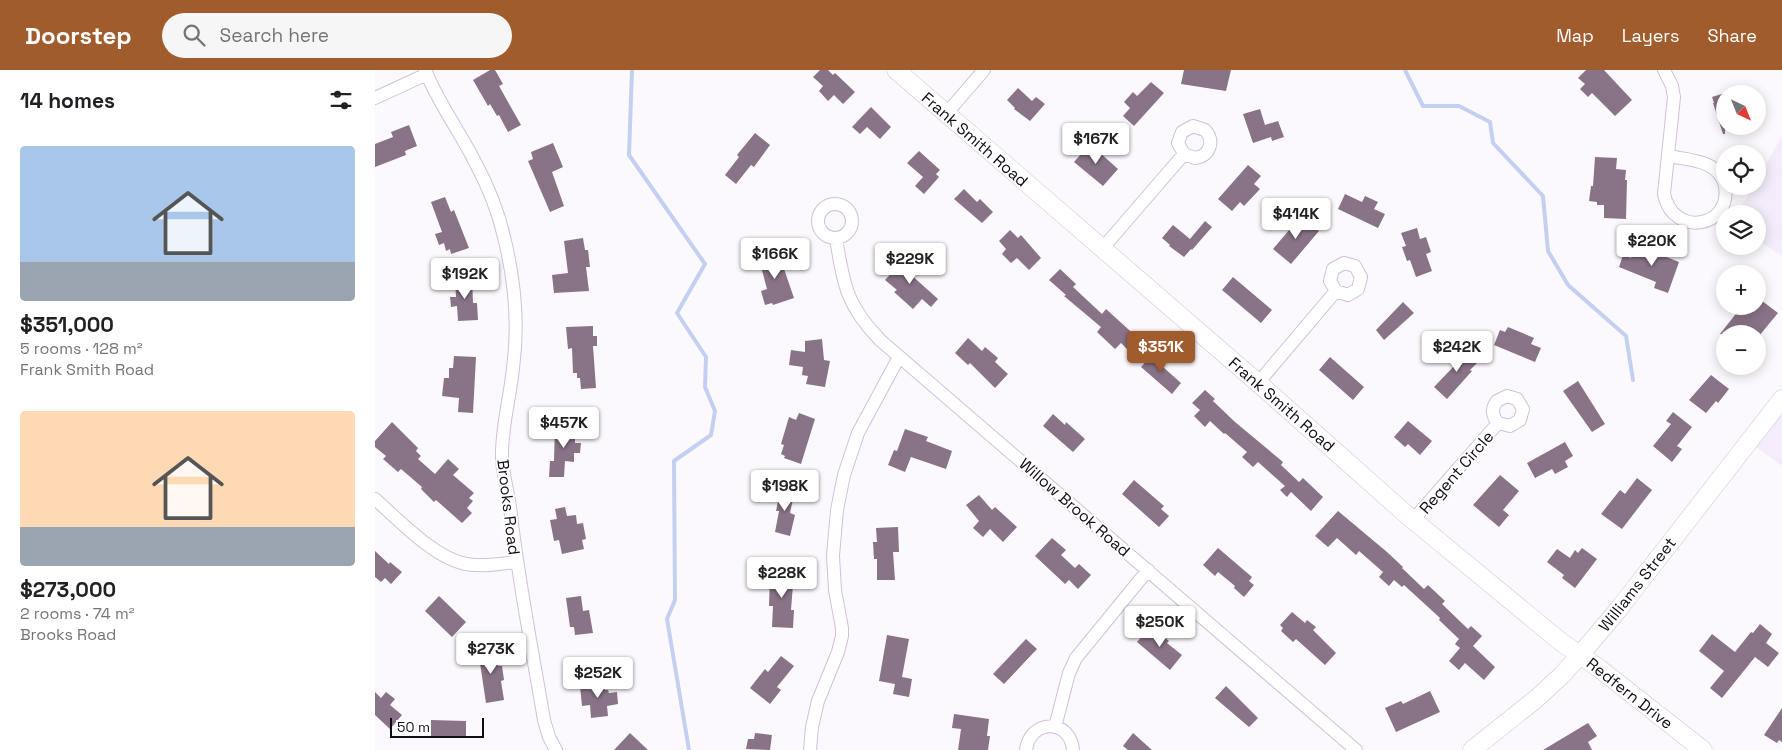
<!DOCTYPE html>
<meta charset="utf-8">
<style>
:root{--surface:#fff;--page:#f6f6f6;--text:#202124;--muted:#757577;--accent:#a05c2c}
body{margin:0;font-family:"Space Grotesk",sans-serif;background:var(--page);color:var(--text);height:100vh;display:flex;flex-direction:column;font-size:19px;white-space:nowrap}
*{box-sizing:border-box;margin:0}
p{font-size:16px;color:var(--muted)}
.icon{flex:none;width:28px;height:28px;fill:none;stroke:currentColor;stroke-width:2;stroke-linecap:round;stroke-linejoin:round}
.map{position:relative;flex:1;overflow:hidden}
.panel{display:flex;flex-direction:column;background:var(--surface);width:375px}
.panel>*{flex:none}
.needle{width:32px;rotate:137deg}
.controls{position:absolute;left:1341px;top:15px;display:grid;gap:10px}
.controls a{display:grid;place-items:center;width:50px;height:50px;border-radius:50%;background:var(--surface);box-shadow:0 2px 12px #0003;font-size:25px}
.scale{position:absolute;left:15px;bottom:12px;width:94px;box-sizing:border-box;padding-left:5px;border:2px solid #110c15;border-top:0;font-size:14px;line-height:18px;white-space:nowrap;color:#110c15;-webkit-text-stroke:4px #fff;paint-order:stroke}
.price{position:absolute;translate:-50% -42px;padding:0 11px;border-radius:5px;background:#fff;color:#222;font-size:16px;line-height:32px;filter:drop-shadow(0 1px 2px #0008)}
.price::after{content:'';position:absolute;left:50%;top:30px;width:15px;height:11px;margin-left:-8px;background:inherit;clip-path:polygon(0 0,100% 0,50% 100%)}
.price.on{background:var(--accent);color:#fff}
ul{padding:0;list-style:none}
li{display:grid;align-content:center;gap:10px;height:265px;padding:0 20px}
li span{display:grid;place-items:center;height:155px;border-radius:5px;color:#555}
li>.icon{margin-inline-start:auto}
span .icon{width:90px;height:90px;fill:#fffc;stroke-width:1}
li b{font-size:21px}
h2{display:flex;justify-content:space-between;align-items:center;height:60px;padding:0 20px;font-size:21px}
header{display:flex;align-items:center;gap:30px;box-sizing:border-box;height:70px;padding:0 25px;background:var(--accent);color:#fff}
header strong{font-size:24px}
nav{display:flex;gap:28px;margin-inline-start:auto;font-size:18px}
.search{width:350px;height:45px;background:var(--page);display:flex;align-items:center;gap:12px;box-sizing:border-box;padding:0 18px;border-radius:28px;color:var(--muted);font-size:19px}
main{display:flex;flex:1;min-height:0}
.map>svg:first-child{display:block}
.built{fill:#f4ecfa}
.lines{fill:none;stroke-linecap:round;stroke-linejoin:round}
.stream{stroke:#c4d0f1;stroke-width:4}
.building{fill:#897386}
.street-casing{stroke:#d0c1db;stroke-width:14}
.secondary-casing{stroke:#d0c1db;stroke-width:19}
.street{stroke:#fff;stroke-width:12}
.secondary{stroke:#fff;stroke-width:18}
.labels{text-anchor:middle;stroke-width:4;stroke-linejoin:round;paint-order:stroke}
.street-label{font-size:16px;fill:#110c15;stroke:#fff}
</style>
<header>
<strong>Doorstep</strong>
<div class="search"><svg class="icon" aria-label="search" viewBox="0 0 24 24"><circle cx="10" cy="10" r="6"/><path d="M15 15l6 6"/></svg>Search here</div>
<nav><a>Map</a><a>Layers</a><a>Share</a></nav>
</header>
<main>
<section class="panel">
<h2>14 homes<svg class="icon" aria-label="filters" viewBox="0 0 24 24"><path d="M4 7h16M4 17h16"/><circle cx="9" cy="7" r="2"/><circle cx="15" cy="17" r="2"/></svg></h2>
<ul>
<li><span style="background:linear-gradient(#a9c7e8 75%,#9aa5b1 0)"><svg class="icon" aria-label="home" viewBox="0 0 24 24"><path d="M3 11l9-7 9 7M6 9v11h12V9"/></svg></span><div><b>$351,000</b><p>5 rooms · 128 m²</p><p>Frank Smith Road</p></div></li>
<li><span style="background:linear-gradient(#ffd9b3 75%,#9aa5b1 0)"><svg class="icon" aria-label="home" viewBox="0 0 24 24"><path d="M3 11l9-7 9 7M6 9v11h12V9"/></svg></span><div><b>$273,000</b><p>2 rooms · 74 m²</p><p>Brooks Road</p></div></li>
</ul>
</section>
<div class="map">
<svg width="1407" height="680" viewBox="0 0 1407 680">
<rect width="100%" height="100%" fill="#fcf9fe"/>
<path class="built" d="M 1407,66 L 1407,186 L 1383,170 L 1382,144 L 1362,144 L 1378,116 L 1382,116 L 1383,108 Z
M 1407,344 L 1407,396 L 1381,377 Z"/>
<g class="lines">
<path class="stream" d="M 257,0 L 254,85 L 330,194 L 302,243 L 331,287 L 330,317 L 340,341 L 336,365 L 299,391 L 300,530 L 292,549 L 314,680
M 1030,0 L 1048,36 L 1084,36 L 1115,52 L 1118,73 L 1168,126 L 1173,181 L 1193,215 L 1251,266 L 1258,310"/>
</g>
<path class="building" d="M 115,0 L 120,0 L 128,14 L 124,16 L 146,55 L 133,62 L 124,45 L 122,46 L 115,34 L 113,36 L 98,10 Z
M 445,0 L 453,0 L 458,5 L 460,3 L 480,22 L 468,34 L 459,25 L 453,31 L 444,21 L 448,16 L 438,7 Z
M 809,0 L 856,0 L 851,21 L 806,14 Z
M 1211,0 L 1229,0 L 1257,30 L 1240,46 L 1217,23 L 1213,27 L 1205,19 L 1210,14 L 1203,8 Z
M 776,12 L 789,23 L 759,56 L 748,46 L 755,38 L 749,32 L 758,22 L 762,26 Z
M 643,18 L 657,31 L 661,27 L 670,34 L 655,51 L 639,39 L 640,38 L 632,30 Z
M 1350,23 L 1350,64 L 1348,64 L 1338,33 L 1339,33 L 1337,27 Z
M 496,37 L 516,57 L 505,69 L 492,57 L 485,64 L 477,57 Z
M 885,39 L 890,55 L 903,51 L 909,67 L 897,71 L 896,67 L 878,73 L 868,44 Z
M 34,55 L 42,76 L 30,81 L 31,85 L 0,97 L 0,74 L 18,67 L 16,62 Z
M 380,63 L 395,75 L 379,97 L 376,95 L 361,114 L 350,105 L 364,87 L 362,85 Z
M 178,73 L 188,97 L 177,102 L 189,136 L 175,142 L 153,91 L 158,89 L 156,82 Z
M 715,74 L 743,99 L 728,116 L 699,92 Z
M 544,81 L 565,100 L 561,104 L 564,107 L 549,124 L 540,116 L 548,107 L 532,93 Z
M 1220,87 L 1242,88 L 1241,99 L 1251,100 L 1250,110 L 1252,110 L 1251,149 L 1229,148 L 1229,135 L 1222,135 L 1222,132 L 1214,131 L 1216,116 L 1218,116 Z
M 873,95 L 886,106 L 879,114 L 885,119 L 869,136 L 865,132 L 857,141 L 843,129 Z
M 589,119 L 602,132 L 605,129 L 618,142 L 607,153 L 579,129 Z
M 970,124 L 987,132 L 990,126 L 1003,132 L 999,139 L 1010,144 L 1003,158 L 963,139 Z
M 70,127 L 76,142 L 79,140 L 94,178 L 76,184 L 75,179 L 71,181 L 69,173 L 64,175 L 60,164 L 67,162 L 56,132 Z
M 926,146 L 944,161 L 916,194 L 898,179 Z
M 830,151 L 837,157 L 817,180 L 816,179 L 809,187 L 794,176 L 795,175 L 787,168 L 798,155 L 815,169 Z
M 1042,158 L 1045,169 L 1051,167 L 1056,182 L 1051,184 L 1057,201 L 1041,207 L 1035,190 L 1032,191 L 1027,177 L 1031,176 L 1026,163 Z
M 635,160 L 643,168 L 646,165 L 666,188 L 654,200 L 642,188 L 636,193 L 627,184 L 631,179 L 624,171 Z
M 208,168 L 210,180 L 213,180 L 215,197 L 211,197 L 214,221 L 179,223 L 177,205 L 193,203 L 189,171 Z
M 1260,177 L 1277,183 L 1278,180 L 1290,183 L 1289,186 L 1304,192 L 1293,223 L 1279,218 L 1281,212 L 1244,197 L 1248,185 L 1256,188 Z
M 406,182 L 412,198 L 409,199 L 419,228 L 398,235 L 397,233 L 390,235 L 386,221 L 392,219 L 384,189 Z
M 532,186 L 541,195 L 534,203 L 563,229 L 556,237 L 547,229 L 538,239 L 519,222 L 522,220 L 510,210 Z
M 685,199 L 701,214 L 698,217 L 727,244 L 731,239 L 764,269 L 754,281 L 746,273 L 740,279 L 722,262 L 726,257 L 689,226 L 691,225 L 674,210 Z
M 858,207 L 897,240 L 886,253 L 847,220 Z
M 97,208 L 98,233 L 102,233 L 103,250 L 83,251 L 82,236 L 76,237 L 75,227 L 81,227 L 80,209 Z
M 1382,227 L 1403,243 L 1384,266 L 1382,264 L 1345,264 L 1367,236 L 1382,236 Z
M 1028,232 L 1039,243 L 1009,270 L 1001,260 Z
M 218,256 L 218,266 L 222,266 L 222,276 L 218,276 L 221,318 L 206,319 L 205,308 L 202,308 L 202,303 L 198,303 L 197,278 L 193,279 L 191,257 Z
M 1133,257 L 1159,268 L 1156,274 L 1166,278 L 1160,292 L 1119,275 L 1125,260 L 1130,262 Z
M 593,268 L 607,281 L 610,277 L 623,288 L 620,292 L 633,304 L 620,318 L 595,293 L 593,295 L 580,283 Z
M 447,269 L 449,290 L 455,291 L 450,317 L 431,314 L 433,306 L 427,305 L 428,297 L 414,295 L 416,280 L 430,282 L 430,271 Z
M 1091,281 L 1095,281 L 1105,290 L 1095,300 L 1097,301 L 1072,329 L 1059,317 L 1079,296 L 1073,290 L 1080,283 L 1085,287 Z
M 779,283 L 789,292 L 788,297 L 806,313 L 797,324 L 766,297 Z
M 79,286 L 101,287 L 98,343 L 83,342 L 84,328 L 67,326 L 69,308 L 74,308 L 74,298 L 78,298 Z
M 955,287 L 989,317 L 978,330 L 944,300 Z
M 1336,305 L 1354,319 L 1343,333 L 1341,331 L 1331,343 L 1314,330 Z
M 1203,311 L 1230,354 L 1217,362 L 1188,321 Z
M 830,320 L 840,329 L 838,331 L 860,352 L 908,392 L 906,395 L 924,412 L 928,408 L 948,427 L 936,441 L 916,422 L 912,427 L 905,420 L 910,416 L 883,392 L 878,397 L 867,387 L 872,382 L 850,363 L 849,364 L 835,351 L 830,357 L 819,346 L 825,340 L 817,333 Z
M 1298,342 L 1317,357 L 1302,376 L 1307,379 L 1297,392 L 1278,376 L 1296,354 L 1291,351 Z
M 424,343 L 440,349 L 426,394 L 409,388 L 410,386 L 406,384 L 409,375 L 406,374 L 414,347 L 421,350 Z
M 678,344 L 690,355 L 691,352 L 710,369 L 698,382 L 668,356 Z
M 1033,351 L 1057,371 L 1045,385 L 1033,374 L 1030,377 L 1019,367 Z
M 17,352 L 43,378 L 41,381 L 46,386 L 43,389 L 60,404 L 73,389 L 84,399 L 78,405 L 99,423 L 94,428 L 98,431 L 92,438 L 97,443 L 87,453 L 61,430 L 59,432 L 46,419 L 47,417 L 26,399 L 23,402 L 8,389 L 11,386 L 0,377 L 0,371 Z
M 180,354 L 200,354 L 200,373 L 206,373 L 205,383 L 199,383 L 199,392 L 190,391 L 189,407 L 174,407 L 175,391 L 179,391 Z
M 530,359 L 553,367 L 551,371 L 577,381 L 571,399 L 536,387 L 530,402 L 513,395 L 519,380 L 522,381 Z
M 1190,372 L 1198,386 L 1190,391 L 1193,397 L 1180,404 L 1177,399 L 1160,408 L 1152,393 Z
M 1125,405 L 1144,421 L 1128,440 L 1134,445 L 1124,457 L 1098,435 Z
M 1262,408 L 1277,420 L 1247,459 L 1226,444 L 1245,420 L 1250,424 Z
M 759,410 L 789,436 L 786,439 L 794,446 L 784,457 L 747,424 Z
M 406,417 L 420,420 L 415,443 L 420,445 L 415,466 L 400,462 L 404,441 L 401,441 Z
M 604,425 L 617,440 L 620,437 L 642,457 L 628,472 L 615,459 L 608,467 L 598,458 L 604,451 L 591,435 Z
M 190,437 L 192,446 L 201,445 L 202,454 L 208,453 L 211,469 L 207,470 L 209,479 L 187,484 L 184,470 L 179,471 L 175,450 L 182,449 L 180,439 Z
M 963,441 L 1012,482 L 1028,497 L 1027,498 L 1049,519 L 1053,515 L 1070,531 L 1067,534 L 1093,559 L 1096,556 L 1107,566 L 1098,576 L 1120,597 L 1109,610 L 1090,593 L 1084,600 L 1074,591 L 1085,578 L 1080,574 L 1084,569 L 1064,550 L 1065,548 L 1029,515 L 1027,517 L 1019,510 L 1014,516 L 1004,507 L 1008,502 L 984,481 L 981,485 L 962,468 L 953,477 L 940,466 Z
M 523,457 L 524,482 L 518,482 L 520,510 L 502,510 L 502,489 L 499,489 L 498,472 L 502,472 L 501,458 Z
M 677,468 L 691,480 L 686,485 L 700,498 L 704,494 L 716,505 L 703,519 L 694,510 L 690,514 L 660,486 Z
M 843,478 L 877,507 L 874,511 L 879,515 L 869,527 L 859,518 L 860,516 L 843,502 L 840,506 L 828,495 Z
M 1207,478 L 1222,489 L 1200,518 L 1187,508 L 1189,505 L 1172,492 L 1182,479 L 1195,488 L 1200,480 L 1203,483 Z
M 0,481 L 14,494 L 15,492 L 27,502 L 16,514 L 10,508 L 6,512 L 0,507 Z
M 398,501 L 419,502 L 416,540 L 419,540 L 418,558 L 397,557 L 398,536 L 394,536 L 395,505 L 398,505 Z
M 64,526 L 91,552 L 77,567 L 50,541 Z
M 206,526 L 208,541 L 214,540 L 218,563 L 200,565 L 199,557 L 195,557 L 191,528 Z
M 917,542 L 930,553 L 932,550 L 941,557 L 938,560 L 961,583 L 950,595 L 921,569 L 918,572 L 906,561 L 908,558 L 905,555 Z
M 1385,554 L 1397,564 L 1391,573 L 1404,583 L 1393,597 L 1380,587 L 1347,628 L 1335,618 L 1349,601 L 1324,581 L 1337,564 L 1360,582 L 1376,562 L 1378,563 Z
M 776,556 L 794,571 L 792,573 L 807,585 L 795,600 L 762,572 Z
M 512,565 L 534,569 L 527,607 L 537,609 L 534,627 L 518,624 L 520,614 L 504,611 Z
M 651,569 L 662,579 L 629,614 L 618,604 Z
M 121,578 L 123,596 L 127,596 L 129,610 L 126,611 L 129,630 L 111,633 L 103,580 Z
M 406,586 L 419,596 L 402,617 L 406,620 L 395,634 L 375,618 L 390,599 L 393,602 Z
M 230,614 L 230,620 L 233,620 L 234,623 L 242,622 L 243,634 L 232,636 L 233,646 L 216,648 L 215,635 L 207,636 L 205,616 Z
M 851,616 L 883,648 L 874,657 L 840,628 Z
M 1055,621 L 1065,642 L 1021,662 L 1010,638 L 1026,631 L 1028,634 Z
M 0,622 L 6,628 L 11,622 L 20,629 L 15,635 L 27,645 L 15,659 L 0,645 Z
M 1407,638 L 1407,672 L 1404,670 L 1402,673 L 1389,665 Z
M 579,644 L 614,649 L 612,666 L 615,666 L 613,680 L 583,680 L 586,659 L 577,658 Z
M 56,650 L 91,651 L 91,668 L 56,667 Z
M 1213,653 L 1222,666 L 1213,672 L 1217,680 L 1168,680 Z
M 255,663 L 273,680 L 239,680 Z
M 380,663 L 397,665 L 395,680 L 371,679 L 373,669 L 379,669 Z
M 758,663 L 777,680 L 753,680 L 748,676 Z"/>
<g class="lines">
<g class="street-casing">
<path id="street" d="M 50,0 C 63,32 83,59 99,90 C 112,114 123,140 129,167 C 140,211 144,254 138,298 C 135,329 126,358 127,389 C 128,405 133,421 135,437 C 143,509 157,579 169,650 L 174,667 L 181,680
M 1289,0 L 1297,16 L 1299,27 L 1289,124 C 1298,168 1357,158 1350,116
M 0,28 L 52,4
M 571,44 L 609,0
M 1293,86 C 1315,90 1343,90 1350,115
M443 151a17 17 0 1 1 34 0a17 17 0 1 1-34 0Z
M 461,169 C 469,215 471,235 505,270 L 981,680
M 727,179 L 809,84 L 820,88 C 835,86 840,71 830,60 L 818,56 L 807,62 L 803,73 L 809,84
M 883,313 L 961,221 L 973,225 L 983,219 L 986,207 L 980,196 L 969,193 L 958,199 L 955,211 L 961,221
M 0,429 C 24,450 59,488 91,494 C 107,497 125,494 141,492
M 1038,450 L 1123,353 L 1135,356 L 1145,350 L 1148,339 L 1142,329 L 1132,326 L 1122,331 C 1116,338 1117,346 1123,353
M 680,657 L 694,603 L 701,588 L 773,500
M 435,680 L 437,657 L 443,631 L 463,582 L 467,566 L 467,558 L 460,520 L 458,486 L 462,440 L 469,405 L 483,363 L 524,287
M 651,680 C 655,649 695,648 698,680"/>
</g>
<g class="secondary-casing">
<path id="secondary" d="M 521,0 L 890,319 L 1032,445 L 1186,572 L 1225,599 L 1328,680
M 1097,680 L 1161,629 L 1187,605 L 1205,585 L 1243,540 L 1407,329"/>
</g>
<use href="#street" class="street"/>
<use href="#secondary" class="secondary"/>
</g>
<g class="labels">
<g class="street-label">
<text transform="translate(600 69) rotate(41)" y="6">Frank Smith Road</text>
<text transform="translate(907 334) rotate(41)" y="6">Frank Smith Road</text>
<text transform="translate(1081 402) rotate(-49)" y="6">Regent Circle</text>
<text transform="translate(134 437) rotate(83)" y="6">Brooks Road</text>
<text transform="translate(700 437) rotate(41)" y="6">Willow Brook Road</text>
<text transform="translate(1262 514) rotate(-52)" y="6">Williams Street</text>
<text transform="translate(1255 623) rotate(38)" y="6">Redfern Drive</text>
</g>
</g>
</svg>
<div class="controls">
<a><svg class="needle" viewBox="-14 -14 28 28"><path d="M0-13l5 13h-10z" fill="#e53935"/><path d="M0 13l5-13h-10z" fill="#757577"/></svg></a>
<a><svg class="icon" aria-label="locate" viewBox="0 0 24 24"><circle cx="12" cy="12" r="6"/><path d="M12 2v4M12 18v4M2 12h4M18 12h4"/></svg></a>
<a><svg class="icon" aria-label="layers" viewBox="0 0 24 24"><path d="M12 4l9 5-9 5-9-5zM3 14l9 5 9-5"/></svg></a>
<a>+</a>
<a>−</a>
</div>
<div class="scale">50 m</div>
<b class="price" style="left:721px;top:95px">$167K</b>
<b class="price" style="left:921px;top:170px">$414K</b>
<b class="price" style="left:1277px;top:197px">$220K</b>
<b class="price" style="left:400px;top:210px">$166K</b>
<b class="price" style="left:535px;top:215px">$229K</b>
<b class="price" style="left:90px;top:230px">$192K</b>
<b class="price on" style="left:786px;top:303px">$351K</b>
<b class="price" style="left:1082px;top:303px">$242K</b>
<b class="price" style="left:189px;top:379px">$457K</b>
<b class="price" style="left:410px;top:442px">$198K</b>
<b class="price" style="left:407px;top:529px">$228K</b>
<b class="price" style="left:785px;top:578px">$250K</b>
<b class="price" style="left:116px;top:605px">$273K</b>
<b class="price" style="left:223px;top:629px">$252K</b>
</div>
</main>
